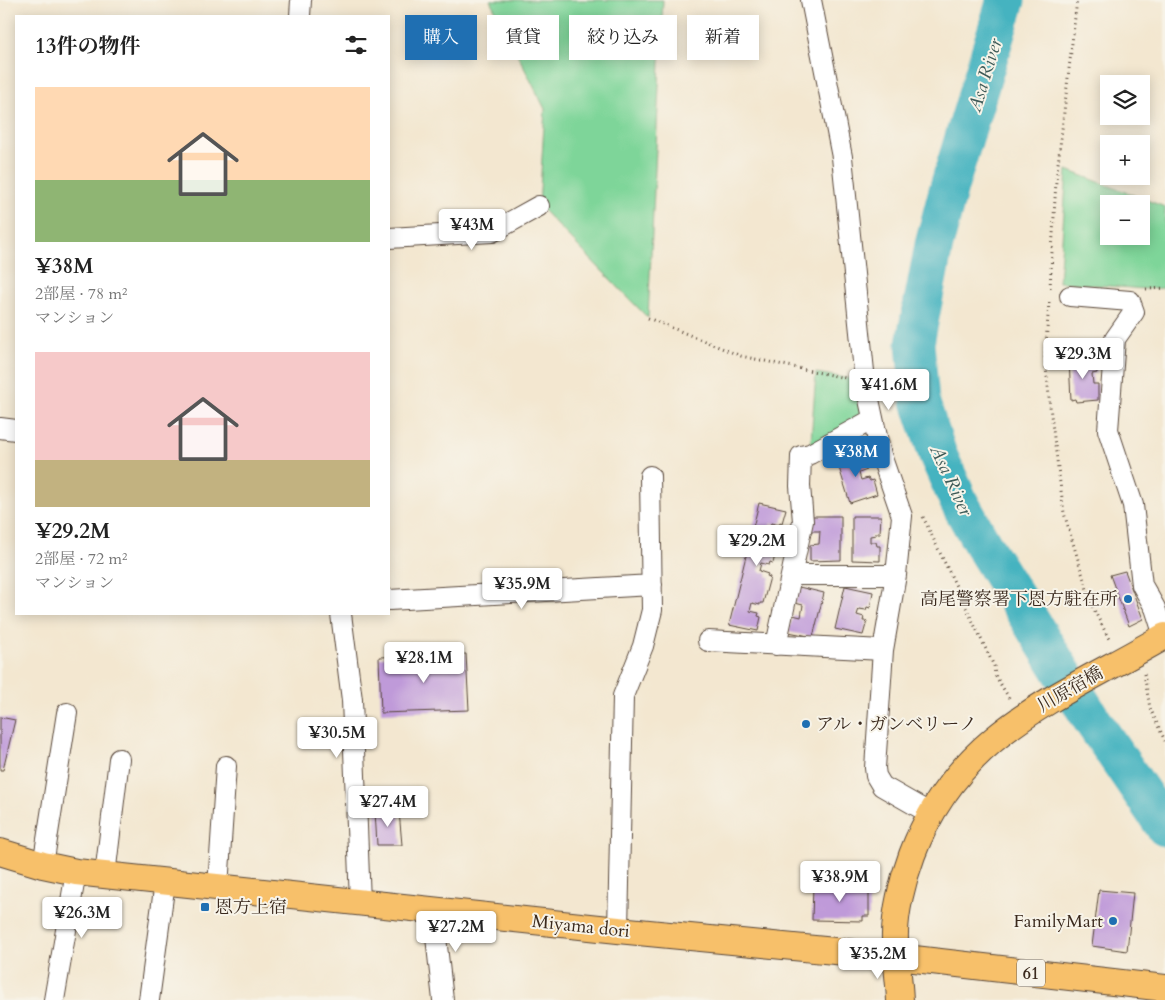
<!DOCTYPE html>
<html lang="ja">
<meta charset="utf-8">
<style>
:root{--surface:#fff;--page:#f2f2f2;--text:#222;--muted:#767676;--accent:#1f6fb2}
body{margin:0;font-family:Cardo,"Noto Serif JP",serif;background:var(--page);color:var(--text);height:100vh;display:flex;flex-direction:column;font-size:19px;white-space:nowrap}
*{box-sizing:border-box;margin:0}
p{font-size:16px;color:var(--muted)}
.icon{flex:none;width:28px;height:28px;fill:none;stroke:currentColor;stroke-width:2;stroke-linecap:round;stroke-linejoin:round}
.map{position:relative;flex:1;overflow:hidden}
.sheet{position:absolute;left:15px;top:15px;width:375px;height:600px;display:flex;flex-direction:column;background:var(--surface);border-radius:0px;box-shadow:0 2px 12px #0003}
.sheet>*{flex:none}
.guide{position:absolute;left:405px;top:15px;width:475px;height:45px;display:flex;gap:10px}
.controls{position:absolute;left:1100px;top:75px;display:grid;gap:10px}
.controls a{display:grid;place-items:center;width:50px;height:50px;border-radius:0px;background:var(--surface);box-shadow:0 2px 12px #0003;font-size:25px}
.price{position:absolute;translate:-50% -42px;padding:0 11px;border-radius:5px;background:#fff;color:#222;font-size:16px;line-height:32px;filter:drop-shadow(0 1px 2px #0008)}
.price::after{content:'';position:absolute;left:50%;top:30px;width:15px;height:11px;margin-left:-8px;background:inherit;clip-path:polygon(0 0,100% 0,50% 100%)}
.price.current{background:var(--accent);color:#fff}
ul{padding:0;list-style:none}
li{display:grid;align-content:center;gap:10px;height:265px;padding:0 20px}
li span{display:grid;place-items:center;height:155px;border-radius:0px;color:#555}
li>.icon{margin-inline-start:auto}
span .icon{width:90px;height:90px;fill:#fffc;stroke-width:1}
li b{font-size:21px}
h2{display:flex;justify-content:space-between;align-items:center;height:60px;padding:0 20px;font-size:21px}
.tag{padding:0 18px;border-radius:0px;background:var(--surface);box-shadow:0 2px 12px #0003;font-size:18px;line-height:45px}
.tag.current{background:var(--accent);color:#fff}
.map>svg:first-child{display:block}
.green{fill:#7ed599;stroke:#5c805c;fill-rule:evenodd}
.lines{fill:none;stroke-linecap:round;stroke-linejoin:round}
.river{stroke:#45b3c0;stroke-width:39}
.building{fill:#bf9ad9}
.minor-casing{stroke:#574639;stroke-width:22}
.major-casing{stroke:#574639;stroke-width:28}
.path{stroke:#574639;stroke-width:3;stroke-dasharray:1 4;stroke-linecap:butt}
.minor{stroke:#fff;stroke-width:20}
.major{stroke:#f7c06b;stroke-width:26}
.poi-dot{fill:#1f6fb2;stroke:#f7f3e8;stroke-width:2}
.labels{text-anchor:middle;stroke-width:4;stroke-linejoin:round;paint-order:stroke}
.shield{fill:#f7f3e8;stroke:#73665b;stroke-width:1}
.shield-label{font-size:16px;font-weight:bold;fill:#3b2a1e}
.poi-label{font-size:18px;fill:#3b2a1e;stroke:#f7f3e8;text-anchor:end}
.street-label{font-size:18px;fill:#3b2a1e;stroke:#f7f3e8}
.water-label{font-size:19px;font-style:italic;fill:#3e5a57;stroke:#f7f3e8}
</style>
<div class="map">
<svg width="1165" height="1000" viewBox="0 0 1165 1000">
<rect width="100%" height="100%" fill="#f7f3e8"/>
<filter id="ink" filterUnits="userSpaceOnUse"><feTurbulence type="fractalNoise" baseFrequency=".02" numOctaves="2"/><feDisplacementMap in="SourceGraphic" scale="10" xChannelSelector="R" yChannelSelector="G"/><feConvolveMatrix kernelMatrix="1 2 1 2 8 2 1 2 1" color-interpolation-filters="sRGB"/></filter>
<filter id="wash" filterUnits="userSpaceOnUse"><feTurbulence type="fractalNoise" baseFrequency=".0096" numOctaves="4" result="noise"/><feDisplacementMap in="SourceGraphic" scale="20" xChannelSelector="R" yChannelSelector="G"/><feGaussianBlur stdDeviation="1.12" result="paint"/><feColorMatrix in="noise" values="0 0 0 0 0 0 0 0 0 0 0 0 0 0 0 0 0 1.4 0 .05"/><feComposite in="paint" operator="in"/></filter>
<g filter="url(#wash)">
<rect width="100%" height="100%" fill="#f3e7d0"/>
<path class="green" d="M 490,0 L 663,0 L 648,318 L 539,206 L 545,109 Z
M 1067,170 L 1165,207 L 1165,288 L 1144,289 L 1059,282 ZM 1109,204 L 1141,204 L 1141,236 L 1109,236 Z
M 816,373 L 865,381 L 873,419 L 810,454 Z"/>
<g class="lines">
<path class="river" d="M 1006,0 L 949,187 L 934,245 L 915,343 L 920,401 L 938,455 L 959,502 L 983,545 L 1092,720 L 1165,827"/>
</g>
<g id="blocks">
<path class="building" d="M 1096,358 L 1097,373 L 1092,374 L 1093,384 L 1098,384 L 1098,400 L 1076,402 L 1075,399 L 1071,400 L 1069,360 Z
M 864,453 L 869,466 L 865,467 L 867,470 L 859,473 L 861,480 L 868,478 L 870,481 L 873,480 L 877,494 L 850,503 L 837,461 Z
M 759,503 L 786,509 L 782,523 L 780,522 L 779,525 L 771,523 L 769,530 L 777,532 L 777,535 L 780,536 L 773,563 L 770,562 L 769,565 L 761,563 L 759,571 L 768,574 L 767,576 L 770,577 L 763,603 L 760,603 L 760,605 L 752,603 L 750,611 L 759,613 L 758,616 L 761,617 L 758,631 L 729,625 Z
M 812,516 L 841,516 L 841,560 L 810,561 L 810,545 L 819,544 L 820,531 L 811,531 Z
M 852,516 L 881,516 L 880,533 L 876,533 L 876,535 L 870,536 L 870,542 L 876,542 L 877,546 L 880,546 L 880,561 L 852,560 Z
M 1125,571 L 1143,619 L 1129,626 L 1110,575 Z
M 845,586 L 873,592 L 870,608 L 867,607 L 866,610 L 859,609 L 857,615 L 864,617 L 863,621 L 867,621 L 863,635 L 835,629 Z
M 799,587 L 824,593 L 813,637 L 789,632 L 793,615 L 801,617 L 803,605 L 795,603 Z
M 466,654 L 469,710 L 381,713 L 379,657 Z
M 0,717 L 15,720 L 3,770 L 0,770 Z
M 375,811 L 399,811 L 402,845 L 377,845 Z
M 817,882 L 826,882 L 827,885 L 832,884 L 832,887 L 869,888 L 869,916 L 863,916 L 863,921 L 812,920 L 813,885 L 816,885 Z
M 1099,890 L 1133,893 L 1127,951 L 1092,946 Z"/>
</g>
</g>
<g filter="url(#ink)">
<use href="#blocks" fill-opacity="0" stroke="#574639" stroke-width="1"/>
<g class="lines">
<g class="minor-casing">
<path id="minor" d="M 811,0 L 842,157 L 865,381 L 881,455 L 902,516 L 896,575 L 883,650 L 875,768 L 876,776 L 882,786 L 931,814
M 300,16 L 301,0
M 389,238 L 492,232 L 539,206
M 1070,296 L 1130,301 L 1134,312 L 1115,339 L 1108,430 L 1133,505 L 1142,585 L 1155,608 L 1164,636
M 0,428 L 16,430
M 792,575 L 896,575
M 389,600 L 652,585
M 341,614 L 352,700 L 360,902
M 708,641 L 883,650
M 776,645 L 803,521 L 800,486 L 801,456 L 810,454 L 873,419
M 43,865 L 67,713
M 105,875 L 119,759
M 218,887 L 226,766
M 433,910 L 443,1000
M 618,930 L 623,696 L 643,646 L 652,610 L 650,476
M 54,1000 L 76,872
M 149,1000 L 165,882"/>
</g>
<g class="major-casing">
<path id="major" d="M 0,852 L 43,865 L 76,872 L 618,930 L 897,957 L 1165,988
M 900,1000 C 899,980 896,960 895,940 C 894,914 903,879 912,855 C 958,731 1061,697 1165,636"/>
</g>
<path class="path" d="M 1050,288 L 1056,181 L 1077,0
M 1146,289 L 1165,288
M 1049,302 L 1045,357 L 1051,415 L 1064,513 L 1092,606 L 1110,641
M 648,318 L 741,356 L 845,378
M 923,517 L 994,666 L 995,675 L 1009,698
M 1144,674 L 1150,708 L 1165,741"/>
<use href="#minor" class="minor"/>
<use href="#major" class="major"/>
</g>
</g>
<g class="poi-dot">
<circle cx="1128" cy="599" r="5"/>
<circle cx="806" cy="724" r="5"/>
<rect x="200" y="902" width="10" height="10" rx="2.5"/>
<circle cx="1113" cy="921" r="5"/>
</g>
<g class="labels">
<rect class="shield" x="1017" y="959.5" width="28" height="27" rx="4"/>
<g class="shield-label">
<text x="1031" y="979">61</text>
</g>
<g class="poi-label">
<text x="1118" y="605">高尾警察署下恩方駐在所</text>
<text x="816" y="730" text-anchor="start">アル・ガンベリーノ</text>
<text x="215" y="913" text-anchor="start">恩方上宿</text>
<text x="1103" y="927">FamilyMart</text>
</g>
<g class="street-label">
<text transform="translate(1070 689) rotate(-30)" y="6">川原宿橋</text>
<text transform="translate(581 926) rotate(6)" y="6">Miyama dori</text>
</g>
<g class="water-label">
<text transform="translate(984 75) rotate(-73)" y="7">Asa River</text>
<text transform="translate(952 480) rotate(65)" y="7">Asa River</text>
</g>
</g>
</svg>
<div class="controls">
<a><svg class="icon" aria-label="layers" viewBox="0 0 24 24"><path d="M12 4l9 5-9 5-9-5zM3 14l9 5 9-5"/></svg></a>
<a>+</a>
<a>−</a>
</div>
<b class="price" style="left:472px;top:251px">¥43M</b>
<b class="price" style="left:1083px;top:380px">¥29.3M</b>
<b class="price" style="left:889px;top:411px">¥41.6M</b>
<b class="price current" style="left:856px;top:478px">¥38M</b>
<b class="price" style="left:757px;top:567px">¥29.2M</b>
<b class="price" style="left:522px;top:610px">¥35.9M</b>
<b class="price" style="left:424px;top:684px">¥28.1M</b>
<b class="price" style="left:337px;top:759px">¥30.5M</b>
<b class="price" style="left:388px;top:828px">¥27.4M</b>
<b class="price" style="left:840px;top:903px">¥38.9M</b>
<b class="price" style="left:82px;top:939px">¥26.3M</b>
<b class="price" style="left:456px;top:953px">¥27.2M</b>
<b class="price" style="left:878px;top:980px">¥35.2M</b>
<div class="guide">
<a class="tag current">購入</a>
<a class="tag">賃貸</a>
<a class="tag">絞り込み</a>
<a class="tag">新着</a>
</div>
<section class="sheet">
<h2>13件の物件<svg class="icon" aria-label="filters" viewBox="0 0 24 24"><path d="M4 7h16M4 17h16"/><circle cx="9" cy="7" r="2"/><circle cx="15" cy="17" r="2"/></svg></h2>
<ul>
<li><span style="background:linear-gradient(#ffd9b3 60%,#8fb573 0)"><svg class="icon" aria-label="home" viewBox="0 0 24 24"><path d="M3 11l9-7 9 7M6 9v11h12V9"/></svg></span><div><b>¥38M</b><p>2部屋 · 78 m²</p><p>マンション</p></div></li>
<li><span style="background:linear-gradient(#f6c9c9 70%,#c2b280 0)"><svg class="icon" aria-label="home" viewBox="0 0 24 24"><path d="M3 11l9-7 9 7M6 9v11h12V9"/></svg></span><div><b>¥29.2M</b><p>2部屋 · 72 m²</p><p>マンション</p></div></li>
</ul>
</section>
</div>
